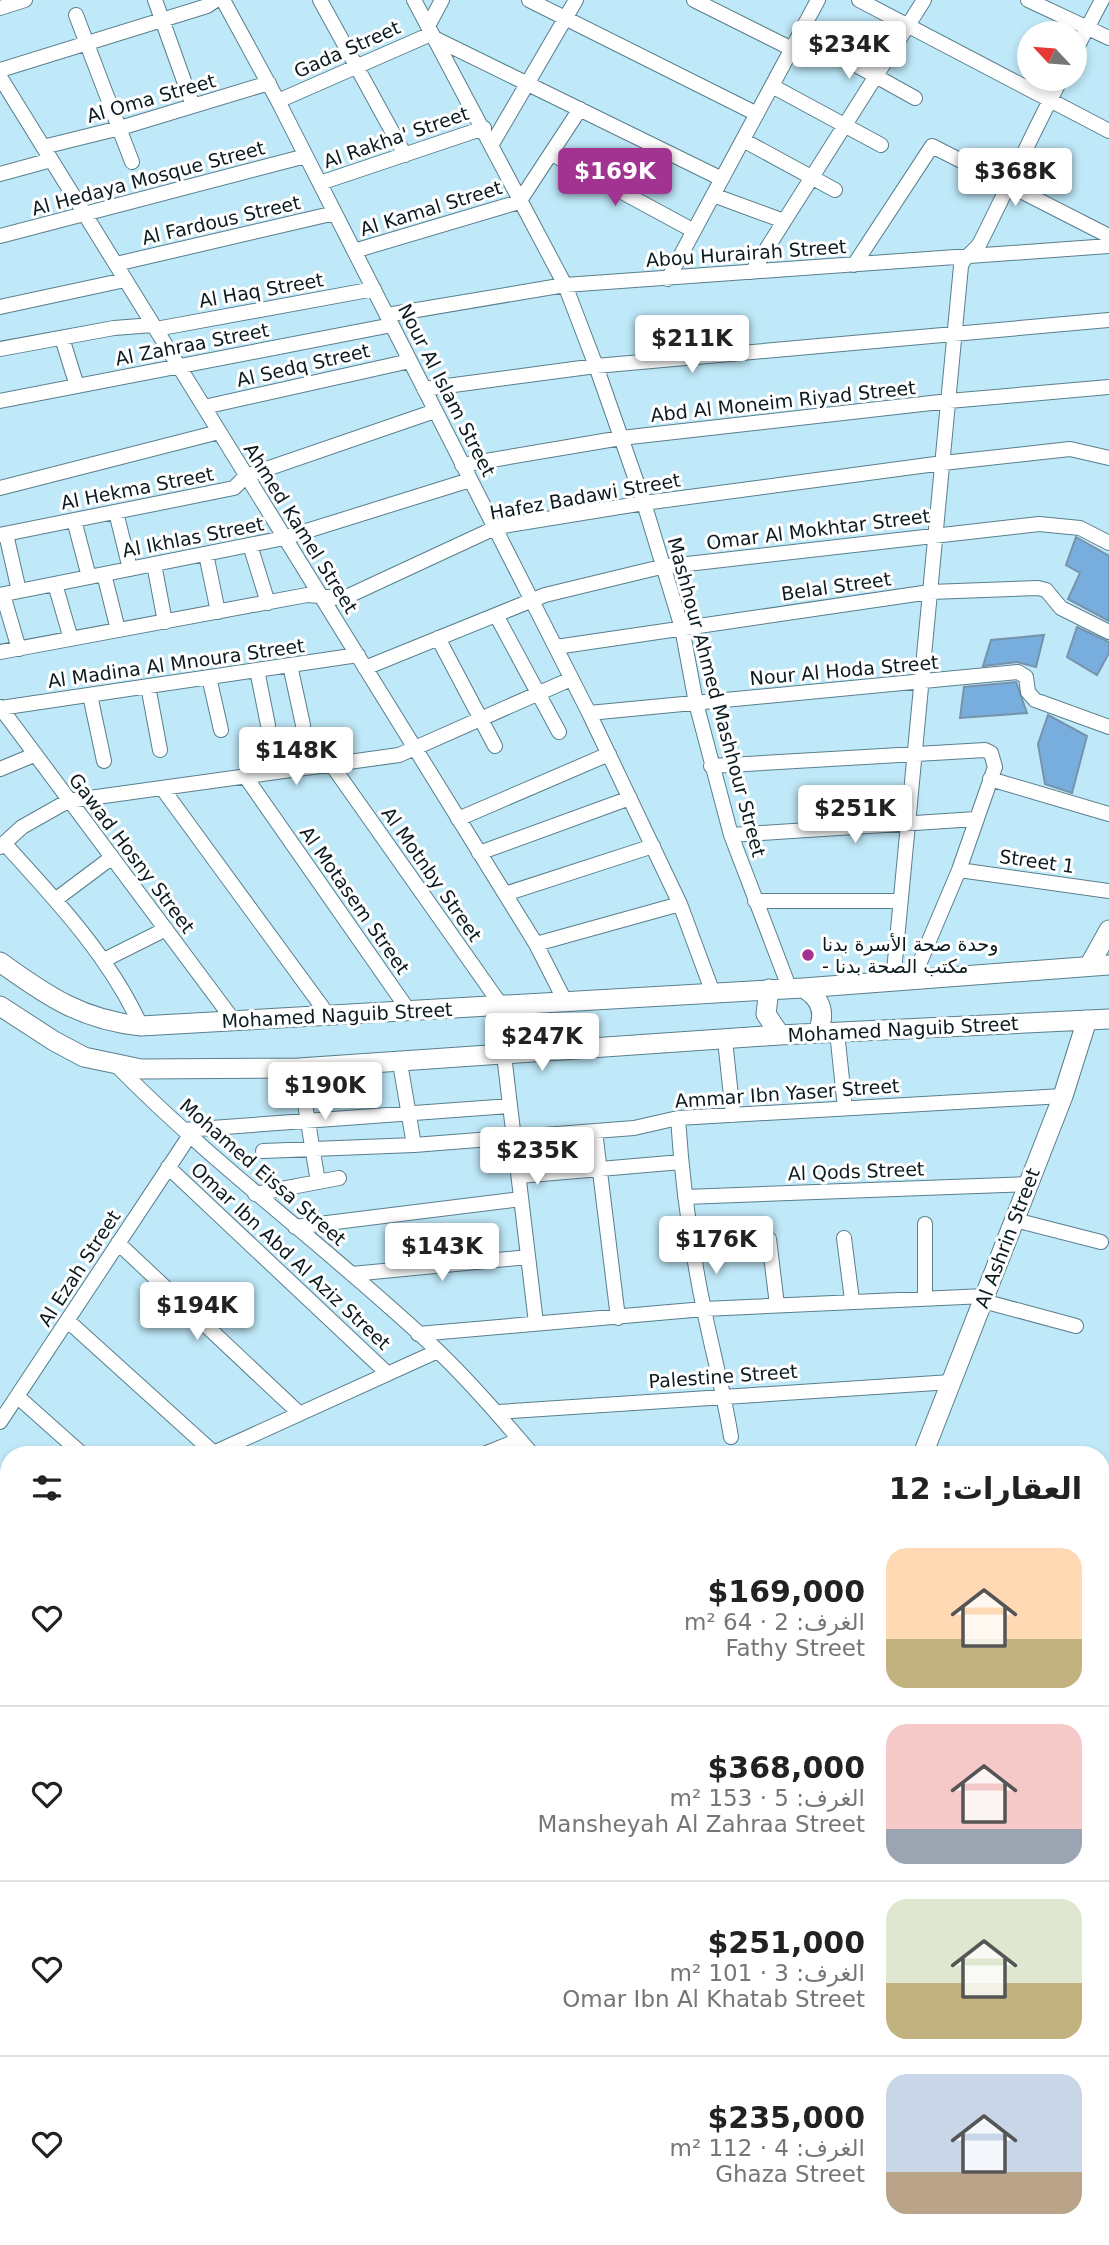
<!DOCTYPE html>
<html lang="ar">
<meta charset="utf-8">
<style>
:root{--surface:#fff;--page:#f2f2f2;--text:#222;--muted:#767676;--line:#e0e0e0;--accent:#a33390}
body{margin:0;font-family:"DejaVu Sans","Noto Sans Arabic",sans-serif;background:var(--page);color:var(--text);direction:rtl;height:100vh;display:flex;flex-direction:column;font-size:26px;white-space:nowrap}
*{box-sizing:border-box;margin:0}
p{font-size:23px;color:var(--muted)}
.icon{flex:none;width:38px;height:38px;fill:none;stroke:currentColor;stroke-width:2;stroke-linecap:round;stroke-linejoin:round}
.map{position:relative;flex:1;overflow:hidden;direction:ltr}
.details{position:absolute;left:0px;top:1446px;width:1110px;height:800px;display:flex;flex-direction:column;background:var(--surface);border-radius:28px 28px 0 0;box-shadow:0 4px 10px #0003;direction:rtl}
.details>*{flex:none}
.needle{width:46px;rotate:296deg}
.buttons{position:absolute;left:1017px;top:21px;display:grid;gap:14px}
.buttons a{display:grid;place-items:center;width:70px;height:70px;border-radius:50%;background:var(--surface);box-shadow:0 4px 10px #0003;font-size:35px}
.price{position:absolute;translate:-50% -60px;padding:0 16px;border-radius:7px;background:#fff;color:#222;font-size:23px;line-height:46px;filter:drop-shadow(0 2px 4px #0008)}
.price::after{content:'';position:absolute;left:50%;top:42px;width:21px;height:16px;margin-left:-10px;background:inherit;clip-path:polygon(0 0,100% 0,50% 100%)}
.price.selected{background:var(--accent);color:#fff}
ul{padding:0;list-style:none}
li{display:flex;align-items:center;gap:21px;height:175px;padding:0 28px}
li+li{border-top:2px solid var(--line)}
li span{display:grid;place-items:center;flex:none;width:196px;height:140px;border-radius:21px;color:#555}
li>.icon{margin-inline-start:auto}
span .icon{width:84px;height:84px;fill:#fffc;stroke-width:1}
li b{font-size:30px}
h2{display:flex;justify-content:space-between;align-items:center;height:84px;padding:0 28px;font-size:30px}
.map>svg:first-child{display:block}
.building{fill:#78aede;stroke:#7793ab;stroke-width:2}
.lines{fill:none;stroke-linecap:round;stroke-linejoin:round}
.street-casing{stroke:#597f8d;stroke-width:16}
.secondary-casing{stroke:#597f8d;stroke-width:21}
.street{stroke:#fff;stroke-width:14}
.secondary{stroke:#fff;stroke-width:19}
.poi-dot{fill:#a33390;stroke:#fff;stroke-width:2.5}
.labels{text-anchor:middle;stroke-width:6;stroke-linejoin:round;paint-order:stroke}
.street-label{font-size:19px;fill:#0b1b20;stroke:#fff}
.poi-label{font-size:19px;fill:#0b1b20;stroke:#fff;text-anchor:start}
</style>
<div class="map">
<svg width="1109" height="2245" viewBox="0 0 1109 2245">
<rect width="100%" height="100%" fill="#bfe8f8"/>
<path class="building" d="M 1076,537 L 1109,556 L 1109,621 L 1068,599 L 1080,573 L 1066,565 Z
M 1077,627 L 1109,642 L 1109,653 L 1097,675 L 1067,657 Z
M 1044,635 L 1036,667 L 1017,662 L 983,666 L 991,640 Z
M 1016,682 L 1027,713 L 960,718 L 964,687 Z
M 1048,715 L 1087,736 L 1072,793 L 1045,784 L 1038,744 Z"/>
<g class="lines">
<g class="street-casing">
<path id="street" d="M 155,0 L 193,106
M 223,0 L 278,101 L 589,713 L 680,904 L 713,993
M 320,0 L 405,155
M 414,0 L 565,285 L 596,366 L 644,503 L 682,628 L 696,703 L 731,835 L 789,987
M 529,0 L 757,114
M 694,0 L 792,49
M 859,0 L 1109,131
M 1028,0 L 1109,38
M 0,8 L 25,0
M 76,15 L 132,162
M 428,26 L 442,0
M 800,34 L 915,98
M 434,38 L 722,179
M 1074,53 L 1102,0
M 0,70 L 207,6 L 216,0
M 0,77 L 536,944 L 565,1001
M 772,86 L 881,145
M 278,101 L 431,34
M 743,140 L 835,190
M 492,144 L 576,0
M 43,147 L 120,128 L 269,83
M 552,154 L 694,231
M 0,174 L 51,160
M 320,183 L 484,128
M 713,195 L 784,221
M 0,236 L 306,156
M 354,251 L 519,202 L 580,109
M 116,264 L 335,213
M 854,265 L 932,146 L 1109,236
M 752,272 L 924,0
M 668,279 L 818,0
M 0,307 L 125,280
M 387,315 L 565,285 L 1109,246
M 156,329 L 374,289
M 62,338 L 77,386
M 0,349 L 114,328 L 153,325
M 424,389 L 596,366 L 1109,320
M 0,401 L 392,325
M 204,407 L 410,361
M 462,465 L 621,438 L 949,401 L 1109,387
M 0,488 L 219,432
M 116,512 L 130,569
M 74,520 L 89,577
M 6,534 L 19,591
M 0,535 L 234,488 L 246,476 L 435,411
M 250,545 L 268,603
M 206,554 L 218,612
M 154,564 L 165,622
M 104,574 L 118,630
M 55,584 L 71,639
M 0,595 L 284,538 L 470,480
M 3,595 L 19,649
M 496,615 L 559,732
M 438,638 L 495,746
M 556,647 L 930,592 L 1038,588 L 1046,590 L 1061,608 L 1109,632
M 0,652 L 307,595 L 344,598 L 497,527 L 644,503 L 943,463 L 1070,449 L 1109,458
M 290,665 L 303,725
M 365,668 L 545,595 L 661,567 L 1039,524 L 1080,528 L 1109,543
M 257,670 L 268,725
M 209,677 L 221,730
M 148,686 L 160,750
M 90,695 L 104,761
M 0,707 L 234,1021
M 0,708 L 358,655
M 589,713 L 1018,672 L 1026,677 L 1028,692 L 1035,700 L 1109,727
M 331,764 L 501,1005
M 711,766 L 985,750 L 991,753 L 995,767 L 959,870 L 912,981
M 0,769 L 34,755
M 245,776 L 409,1011
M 990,779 L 1109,814
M 162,788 L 328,1015
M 458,819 L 609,754
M 731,835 L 976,819
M 4,843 C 56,900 109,956 141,1026
M 0,847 L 22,827 L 68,801 L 399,755 L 571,679
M 479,853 L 630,798
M 959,870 L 1109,891
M 505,894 L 653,846
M 55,900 L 111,858
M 755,901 L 899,901
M 536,944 L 680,904
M 104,960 L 166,929
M 893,982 L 961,266 C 965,254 976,252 981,241 C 1008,187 1033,132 1061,79
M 837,1032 L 845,1108
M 725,1040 L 733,1115
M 504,1055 L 536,1323
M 400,1063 L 414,1145
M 117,1066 C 218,1169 335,1253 439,1352 C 472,1384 502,1419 532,1454
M 299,1068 L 318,1182
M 678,1118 C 682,1182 691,1247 704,1310 C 713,1353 724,1394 731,1437
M 184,1130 L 510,1106
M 595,1131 L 618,1318
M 263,1151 L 414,1145 L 634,1128 L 678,1118 L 1063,1096
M 168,1167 L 388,1374
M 519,1176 L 681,1162
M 255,1194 L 339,1178
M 685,1197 L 1029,1184
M 1015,1220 L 1101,1242
M 295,1227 L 521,1199
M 844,1238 L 852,1300
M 769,1239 L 777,1305
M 118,1243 L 300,1414
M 352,1274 L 528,1257
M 925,1298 L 925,1224
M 983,1301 L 1076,1326
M 68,1321 L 215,1454
M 418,1334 L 704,1309 L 985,1296
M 18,1397 L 82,1454
M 498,1412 L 951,1382
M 0,1422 L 190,1135
M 211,1454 L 438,1351
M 484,1454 L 519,1440
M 0,1498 L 9,1506
M 0,1615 L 9,1623
M 0,1762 L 9,1769
M 2,1803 L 9,1837
M 0,1965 L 9,1964
M 0,2046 L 9,2044
M 0,2127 L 9,2124
M 0,2202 L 9,2200
M 0,2232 L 3,2245
M 1101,2234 L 1109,2232
M 129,2236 L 131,2245
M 196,2236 L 199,2245
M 265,2236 L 269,2245
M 337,2236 L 340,2245
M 408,2236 L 411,2245
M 501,2236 L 504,2245
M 604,2236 L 606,2245
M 692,2236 L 694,2245
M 1060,2245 L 1092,2236"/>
</g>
<g class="secondary-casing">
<path id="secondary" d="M 0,962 C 47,996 82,1020 141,1026 L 803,988 L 1109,965
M 1089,966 L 1109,930
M 803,988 C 822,998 826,1015 817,1033
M 769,989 L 766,1014 L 780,1035
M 0,1006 L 54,1041 L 84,1057 L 141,1069 L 299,1068 L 780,1035 L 1109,1019
M 923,1454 L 1063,1096 L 1087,1020
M 1101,1707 L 1109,1711
M 0,1803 L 9,1802
M 766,2245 L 766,2236"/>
</g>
<use href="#street" class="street"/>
<use href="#secondary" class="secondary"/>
</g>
<circle class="poi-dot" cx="808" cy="955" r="7"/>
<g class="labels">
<g class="street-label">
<text transform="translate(347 49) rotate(-24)" y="7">Gada Street</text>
<text transform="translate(151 98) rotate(-16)" y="7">Al Oma Street</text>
<text transform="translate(396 137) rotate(-19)" y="7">Al Rakha' Street</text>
<text transform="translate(148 178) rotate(-15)" y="7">Al Hedaya Mosque Street</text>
<text transform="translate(431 208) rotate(-17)" y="7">Al Kamal Street</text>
<text transform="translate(221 220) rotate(-13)" y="7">Al Fardous Street</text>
<text transform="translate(746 253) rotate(-4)" y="7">Abou Hurairah Street</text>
<text transform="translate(261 290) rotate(-10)" y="7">Al Haq Street</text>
<text transform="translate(192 344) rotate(-11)" y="7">Al Zahraa Street</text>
<text transform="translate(303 365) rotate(-13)" y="7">Al Sedq Street</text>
<text transform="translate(447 390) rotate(63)" y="7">Nour Al Islam Street</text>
<text transform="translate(783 401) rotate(-6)" y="7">Abd Al Moneim Riyad Street</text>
<text transform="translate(137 488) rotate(-11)" y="7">Al Hekma Street</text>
<text transform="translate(585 496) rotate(-10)" y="7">Hafez Badawi Street</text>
<text transform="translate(301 528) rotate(58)" y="7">Ahmed Kamel Street</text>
<text transform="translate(818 529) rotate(-7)" y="7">Omar Al Mokhtar Street</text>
<text transform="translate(193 537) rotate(-11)" y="7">Al Ikhlas Street</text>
<text transform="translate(836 586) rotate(-8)" y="7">Belal Street</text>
<text transform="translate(176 663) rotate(-8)" y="7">Al Madina Al Mnoura Street</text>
<text transform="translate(844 670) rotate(-5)" y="7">Nour Al Hoda Street</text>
<text transform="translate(717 697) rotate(75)" y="7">Mashhour Ahmed Mashhour Street</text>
<text transform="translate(132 853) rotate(53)" y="7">Gawad Hosny Street</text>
<text transform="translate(1037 861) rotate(8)" y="7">Street 1</text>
<text transform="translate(432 874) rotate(55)" y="7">Al Motnby Street</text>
<text transform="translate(355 900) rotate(55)" y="7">Al Motasem Street</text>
<text transform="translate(337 1015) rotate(-3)" y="7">Mohamed Naguib Street</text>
<text transform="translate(903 1029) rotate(-3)" y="7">Mohamed Naguib Street</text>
<text transform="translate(787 1093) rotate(-4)" y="7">Ammar Ibn Yaser Street</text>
<text transform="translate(856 1171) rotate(-2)" y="7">Al Qods Street</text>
<text transform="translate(263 1172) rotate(41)" y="7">Mohamed Eissa Street</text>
<text transform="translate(1007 1238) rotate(-69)" y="7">Al Ashrin Street</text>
<text transform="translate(291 1256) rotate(43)" y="7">Omar Ibn Abd Al Aziz Street</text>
<text transform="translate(79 1268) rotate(-57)" y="7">Al Ezah Street</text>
<text transform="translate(723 1376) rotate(-4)" y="7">Palestine Street</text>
</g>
<g class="poi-label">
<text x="822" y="951">وحدة صحة الأسرة بدنا<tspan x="822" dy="22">- مكتب الصحة بدنا</tspan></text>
</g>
</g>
</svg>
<div class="buttons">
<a><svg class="needle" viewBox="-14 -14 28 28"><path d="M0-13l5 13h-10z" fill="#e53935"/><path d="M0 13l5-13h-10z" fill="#767676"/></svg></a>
</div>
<b class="price" style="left:849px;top:81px">$234K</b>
<b class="price selected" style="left:615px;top:208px">$169K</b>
<b class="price" style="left:1015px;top:208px">$368K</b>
<b class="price" style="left:692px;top:375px">$211K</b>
<b class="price" style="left:296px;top:787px">$148K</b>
<b class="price" style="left:855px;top:845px">$251K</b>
<b class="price" style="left:542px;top:1073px">$247K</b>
<b class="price" style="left:325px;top:1122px">$190K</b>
<b class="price" style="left:537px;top:1187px">$235K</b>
<b class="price" style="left:716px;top:1276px">$176K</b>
<b class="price" style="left:442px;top:1283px">$143K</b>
<b class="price" style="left:197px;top:1342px">$194K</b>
<section class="details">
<h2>العقارات: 12<svg class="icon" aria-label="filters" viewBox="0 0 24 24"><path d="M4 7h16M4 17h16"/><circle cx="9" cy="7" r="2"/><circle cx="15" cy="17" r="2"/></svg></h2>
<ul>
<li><span style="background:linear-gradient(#ffd9b3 65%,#c2b280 0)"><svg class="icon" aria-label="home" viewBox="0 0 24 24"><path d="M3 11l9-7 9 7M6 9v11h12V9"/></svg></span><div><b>$169,000</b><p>الغرف: 2 · 64 m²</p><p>Fathy Street</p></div><svg class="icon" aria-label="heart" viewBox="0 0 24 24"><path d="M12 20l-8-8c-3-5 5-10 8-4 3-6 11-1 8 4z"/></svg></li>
<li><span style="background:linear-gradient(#f6c9c9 75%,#9aa5b1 0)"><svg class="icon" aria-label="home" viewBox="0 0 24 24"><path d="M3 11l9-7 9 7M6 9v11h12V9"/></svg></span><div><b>$368,000</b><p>الغرف: 5 · 153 m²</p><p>Mansheyah Al Zahraa Street</p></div><svg class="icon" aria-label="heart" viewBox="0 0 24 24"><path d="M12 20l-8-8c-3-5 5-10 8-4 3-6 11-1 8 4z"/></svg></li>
<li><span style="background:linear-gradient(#dfe7d0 60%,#c2b280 0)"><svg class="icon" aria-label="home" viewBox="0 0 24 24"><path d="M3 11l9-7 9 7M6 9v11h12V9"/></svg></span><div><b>$251,000</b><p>الغرف: 3 · 101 m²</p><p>Omar Ibn Al Khatab Street</p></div><svg class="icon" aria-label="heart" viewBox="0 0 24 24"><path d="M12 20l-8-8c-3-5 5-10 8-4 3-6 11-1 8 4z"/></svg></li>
<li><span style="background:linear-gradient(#c9d6e8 70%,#b9a48a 0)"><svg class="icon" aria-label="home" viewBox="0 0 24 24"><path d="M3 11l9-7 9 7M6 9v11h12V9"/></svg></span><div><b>$235,000</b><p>الغرف: 4 · 112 m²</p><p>Ghaza Street</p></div><svg class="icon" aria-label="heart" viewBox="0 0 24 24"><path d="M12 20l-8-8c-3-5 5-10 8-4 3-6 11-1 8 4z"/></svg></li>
</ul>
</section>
</div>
